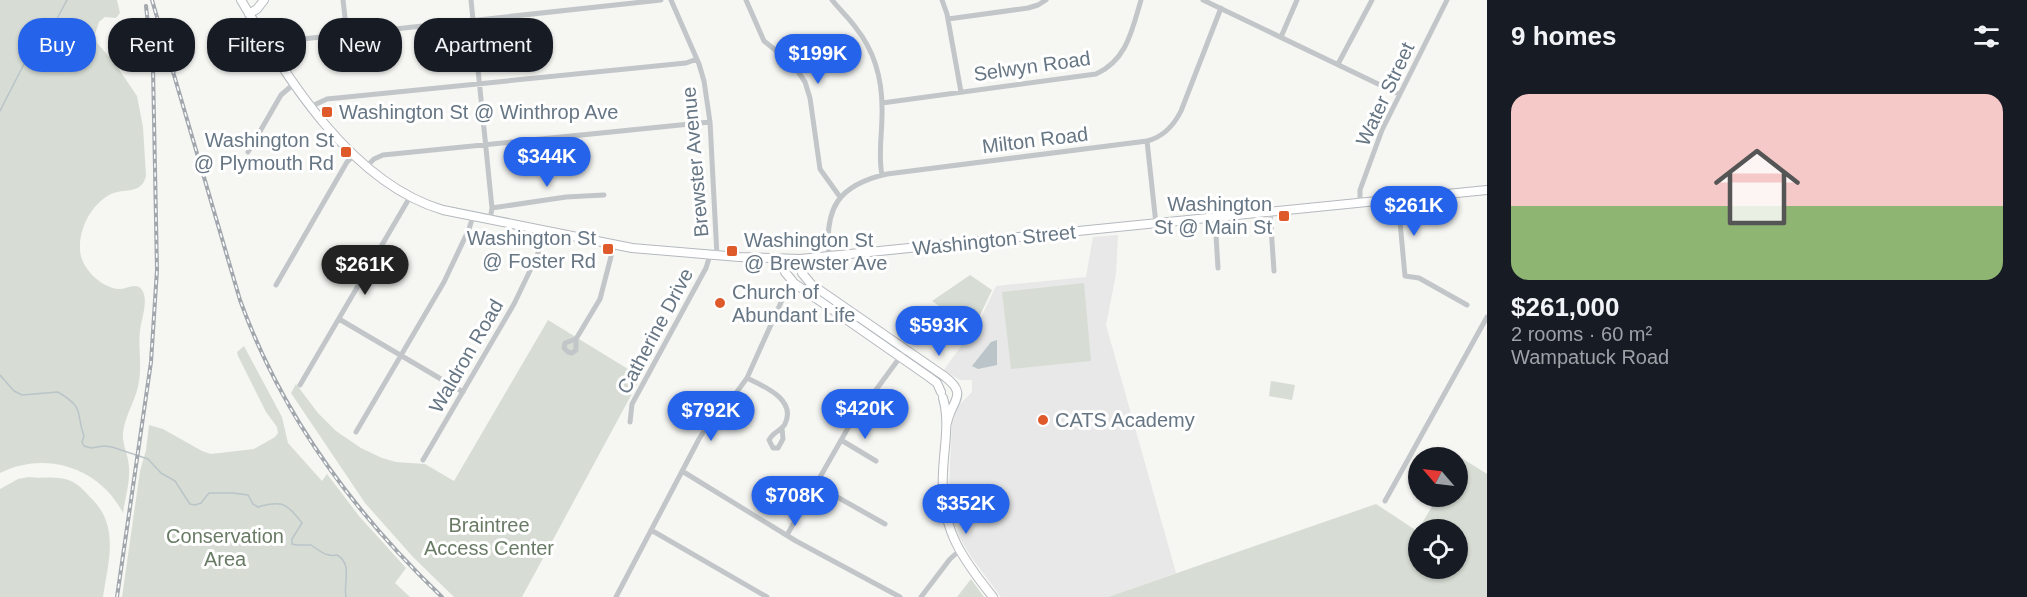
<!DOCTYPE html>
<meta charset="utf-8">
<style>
:root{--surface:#171b24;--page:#242831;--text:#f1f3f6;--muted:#9ea1a6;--accent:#2563eb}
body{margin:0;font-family:Arial,sans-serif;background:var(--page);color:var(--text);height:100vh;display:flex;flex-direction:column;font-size:22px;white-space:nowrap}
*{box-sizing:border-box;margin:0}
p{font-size:20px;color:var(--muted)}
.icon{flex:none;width:33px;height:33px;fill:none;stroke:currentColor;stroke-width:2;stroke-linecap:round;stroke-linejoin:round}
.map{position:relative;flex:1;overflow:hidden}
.panel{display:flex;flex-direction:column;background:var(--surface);width:540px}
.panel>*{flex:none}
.hud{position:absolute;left:18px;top:18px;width:570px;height:54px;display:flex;gap:12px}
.needle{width:39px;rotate:298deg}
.buttons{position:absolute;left:1408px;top:447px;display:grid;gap:12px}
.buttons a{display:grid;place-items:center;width:60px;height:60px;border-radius:50%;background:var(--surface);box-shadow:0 2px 4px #0004;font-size:30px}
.price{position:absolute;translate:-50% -51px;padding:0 14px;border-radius:21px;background:var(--accent);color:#fff;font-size:20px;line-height:39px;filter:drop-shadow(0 2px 3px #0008)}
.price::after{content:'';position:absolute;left:50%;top:36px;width:18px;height:14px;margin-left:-9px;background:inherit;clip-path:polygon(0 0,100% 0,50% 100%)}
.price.active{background:#222;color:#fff}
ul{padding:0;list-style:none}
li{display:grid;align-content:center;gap:12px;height:318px;padding:0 24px}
li span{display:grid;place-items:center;height:186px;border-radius:18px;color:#555}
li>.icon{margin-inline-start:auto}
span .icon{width:108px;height:108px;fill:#fffc;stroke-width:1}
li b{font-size:26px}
h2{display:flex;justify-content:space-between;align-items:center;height:72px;padding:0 24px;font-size:26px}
.chip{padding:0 21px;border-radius:24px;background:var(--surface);box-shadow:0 2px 4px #0004;font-size:21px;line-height:54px}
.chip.active{background:var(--accent);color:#fff}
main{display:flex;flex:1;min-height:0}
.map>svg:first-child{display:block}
.built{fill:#e7e8e7}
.green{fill:#d7ddd4;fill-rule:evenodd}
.water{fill:#bac4c9}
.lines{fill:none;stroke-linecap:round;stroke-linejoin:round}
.stream{stroke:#bac4c9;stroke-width:1.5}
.secondary-casing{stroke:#b4b9be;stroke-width:10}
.street{stroke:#c2c6c9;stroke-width:5}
.secondary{stroke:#fff;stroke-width:8}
.rail-casing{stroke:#a1a7ad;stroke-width:4}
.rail{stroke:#fff;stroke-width:1.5;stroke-dasharray:4.5;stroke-linecap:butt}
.poi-dot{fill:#df5a2b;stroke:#fff;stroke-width:2}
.labels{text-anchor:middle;stroke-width:6;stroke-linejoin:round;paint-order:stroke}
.street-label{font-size:20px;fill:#667684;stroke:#fff}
.poi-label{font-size:20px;fill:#667684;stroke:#fff;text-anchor:start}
.park-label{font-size:20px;fill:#697b65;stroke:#fff}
</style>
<main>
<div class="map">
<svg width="1487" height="597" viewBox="0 0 1487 597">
<rect width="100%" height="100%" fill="#f6f6f3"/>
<path class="built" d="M 1118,235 L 1116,274 L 1106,325 L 1176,573 L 1108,597 L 1001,597 L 972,558 L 959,537 L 952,517 L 949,487 L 952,424 L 958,406 L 972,392 L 972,380 L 960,380 L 944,370 L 980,320 L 996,286 L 1086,277 L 1093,237 Z"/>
<path class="green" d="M 0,0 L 117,0 L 120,13 L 116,18 L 105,17 L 99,22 L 95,34 L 97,43 L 114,62 L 137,96 L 143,127 L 146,176 C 141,196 123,187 109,195 C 91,205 79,229 80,249 C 80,267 100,287 118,289 C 126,290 136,281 142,290 C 149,300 141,320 140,331 C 138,347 142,364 139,381 C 137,399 125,414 123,433 C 122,445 129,456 129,468 C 130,483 125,499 123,513 C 100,468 46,450 0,473 Z
M 970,275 L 992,290 L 973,330 L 932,301 Z
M 1084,283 L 1091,361 L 1011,369 L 1002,292 Z
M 907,311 L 937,331 L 933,336 L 904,316 Z
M 548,320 L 641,377 L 522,597 L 454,597 L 413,557 L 365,503 L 291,393 L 296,384 L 318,413 L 336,431 L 361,448 L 382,458 L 396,462 L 425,464 L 454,481 Z
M 244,346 L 282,417 L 288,443 L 322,481 L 327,474 L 359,516 L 406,568 L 395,583 L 410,597 L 122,597 L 140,471 L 146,450 L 149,425 L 163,429 L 202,451 L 211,454 L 254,449 L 275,437 L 278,433 L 277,427 L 266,412 L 238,356 L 237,352 Z
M 1271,381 L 1295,385 L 1292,400 L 1269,396 Z
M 1460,457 L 1487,474 L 1487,597 L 1108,597 L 1376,504 L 1417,531 L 1438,497 L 1458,496 L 1458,461 ZM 1419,530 L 1458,530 L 1458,568 L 1419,568 Z
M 29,477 C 43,479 58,475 71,481 C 80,485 86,493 92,499 C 120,527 108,563 103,597 L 0,597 L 0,489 L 18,479 Z
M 971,579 L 984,597 L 957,597 Z"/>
<path class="water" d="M 997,340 L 997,365 L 978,369 L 972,366 L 991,342 Z"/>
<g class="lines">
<path class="stream" d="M 0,111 L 25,62 L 52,28 L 67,0
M 0,375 L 14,391 L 22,395 L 58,392 C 86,409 75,411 84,436 L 82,442 L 84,446 L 91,448 L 104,446 L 112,447 L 148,459 L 161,473 L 175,481 L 186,498 L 190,504 L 195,505 L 201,503 L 209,493 L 233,493 L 248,495 L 253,504 L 258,507 C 282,500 287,503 302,523 L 292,539 L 292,544 L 296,545 L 311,545 C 320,551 326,557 337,555 C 353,564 343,582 346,597"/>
<g class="secondary-casing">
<path id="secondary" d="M 241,0 C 287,78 351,183 443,210 L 632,248 L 739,257 L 800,259 L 1487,190
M 249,14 L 257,9 L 264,0
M 800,259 L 802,273 L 811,284 L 944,376 C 969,395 952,399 947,423
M 782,260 L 785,272 L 794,283 L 929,377 L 937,383 L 941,392
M 943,398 C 950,422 944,447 943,472 C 940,527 960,556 993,597"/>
</g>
<path class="street" d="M 343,0 L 347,35
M 471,0 L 492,208 L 490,220
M 671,0 L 699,64 L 704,81 L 710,122 L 717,256
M 746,0 L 764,41 L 793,64 L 805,82 L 810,98 L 820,169 L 840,197
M 832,0 C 840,10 849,18 856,28 C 876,53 883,84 882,115 C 882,134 878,156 882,175
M 942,0 L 947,14 L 961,92
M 1203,0 L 1399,94
M 948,19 L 1028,8 L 1038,5 L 1046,0
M 1281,37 L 1297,0
M 271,48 L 284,41 L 661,0
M 1338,64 L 1372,0
M 882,103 L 1096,74 C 1127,60 1132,30 1141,0
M 312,106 L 327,99 L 686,63 L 697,59
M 1147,141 L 1156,224
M 248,152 L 281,95 L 295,83
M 366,167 L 374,159 L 383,155 L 710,122
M 1398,200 L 1405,276 L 1419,278 L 1467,305
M 1360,203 L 1360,190 L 1382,130 L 1447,0
M 492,208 L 566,197 L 604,195
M 1270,212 L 1274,271
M 1215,218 L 1218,268
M 829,257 C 824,208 838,185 887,174 L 1147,141 C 1163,137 1174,125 1181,111 L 1221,8
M 276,285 L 347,162 L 354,155
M 339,319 L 463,392
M 576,339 L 600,299 L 614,245
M 576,339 L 576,350 L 572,353 L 568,352 L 564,348 L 565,343 Z
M 747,378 C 763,386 797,399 785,424 C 781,431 773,432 769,440 L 773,448 L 778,448 L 783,439 L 782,428
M 300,385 L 410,197
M 630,422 L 632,404 L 706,268 L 710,255
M 356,432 L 444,282 L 469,229 L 473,216
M 841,440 L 876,461
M 423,460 L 514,304 L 537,256 L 545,231
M 682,471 L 796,541 L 900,597
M 816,485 L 885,524
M 1385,501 L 1487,317
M 651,530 L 767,597
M 787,535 L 848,428 L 906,349
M 616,597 L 699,439 L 709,423 L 731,400 L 747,378 L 791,280
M 921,597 L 950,559 L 960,550"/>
<use href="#secondary" class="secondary"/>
<g class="rail-casing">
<path id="rail" d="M 152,0 L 240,300 C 282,416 353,512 442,597
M 117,597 L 151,362 L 157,270 L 153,68 L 146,6"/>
</g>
<use href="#rail" class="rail"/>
</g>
<g class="poi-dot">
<rect x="321" y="106" width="12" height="12" rx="3"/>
<rect x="340" y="146" width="12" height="12" rx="3"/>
<rect x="1278" y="210" width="12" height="12" rx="3"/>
<rect x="602" y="243" width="12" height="12" rx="3"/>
<rect x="726" y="245" width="12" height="12" rx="3"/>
<circle cx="720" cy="303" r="6"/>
<circle cx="1043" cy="420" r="6"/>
</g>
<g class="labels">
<g class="street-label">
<text transform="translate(1032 66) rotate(-8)" y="7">Selwyn Road</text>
<text transform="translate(1385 94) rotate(-65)" y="7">Water Street</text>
<text transform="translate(1035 140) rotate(-7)" y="7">Milton Road</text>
<text transform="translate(695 162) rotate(-95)" y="7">Brewster Avenue</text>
<text transform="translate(994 240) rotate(-6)" y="7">Washington Street</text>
<text transform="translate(655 331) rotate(-62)" y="7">Catherine Drive</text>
<text transform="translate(466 356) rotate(-60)" y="7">Waldron Road</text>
</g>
<g class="poi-label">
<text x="339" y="119">Washington St @ Winthrop Ave</text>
<text x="334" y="147" text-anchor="end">Washington St<tspan x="334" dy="23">@ Plymouth Rd</tspan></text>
<text x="1272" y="211" text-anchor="end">Washington<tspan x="1272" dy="23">St @ Main St</tspan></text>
<text x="596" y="245" text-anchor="end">Washington St<tspan x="596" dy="23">@ Foster Rd</tspan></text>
<text x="744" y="247">Washington St<tspan x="744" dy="23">@ Brewster Ave</tspan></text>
<text x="732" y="299">Church of<tspan x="732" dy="23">Abundant Life</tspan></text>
<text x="1055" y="427">CATS Academy</text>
</g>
<g class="park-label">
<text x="489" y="532">Braintree<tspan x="489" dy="23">Access Center</tspan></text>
<text x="225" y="543">Conservation<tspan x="225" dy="23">Area</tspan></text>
</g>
</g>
</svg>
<div class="buttons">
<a><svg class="needle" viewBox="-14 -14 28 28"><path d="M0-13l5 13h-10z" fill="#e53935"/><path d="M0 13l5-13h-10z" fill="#9ea1a6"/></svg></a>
<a><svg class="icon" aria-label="locate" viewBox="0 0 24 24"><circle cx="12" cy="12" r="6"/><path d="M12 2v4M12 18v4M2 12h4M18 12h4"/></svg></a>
</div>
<b class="price" style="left:818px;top:85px">$199K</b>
<b class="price" style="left:547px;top:188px">$344K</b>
<b class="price" style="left:1414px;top:237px">$261K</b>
<b class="price active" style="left:365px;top:296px">$261K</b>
<b class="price" style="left:939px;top:357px">$593K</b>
<b class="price" style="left:865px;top:440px">$420K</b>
<b class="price" style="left:711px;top:442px">$792K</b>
<b class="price" style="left:795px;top:527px">$708K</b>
<b class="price" style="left:966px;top:535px">$352K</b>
<div class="hud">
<a class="chip active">Buy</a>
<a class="chip">Rent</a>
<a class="chip">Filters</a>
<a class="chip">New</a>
<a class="chip">Apartment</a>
</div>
</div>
<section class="panel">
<h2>9 homes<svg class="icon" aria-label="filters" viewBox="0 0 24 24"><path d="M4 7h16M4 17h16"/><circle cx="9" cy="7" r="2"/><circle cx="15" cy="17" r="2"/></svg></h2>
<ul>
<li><span style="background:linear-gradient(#f6c9c9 60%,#8fb573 0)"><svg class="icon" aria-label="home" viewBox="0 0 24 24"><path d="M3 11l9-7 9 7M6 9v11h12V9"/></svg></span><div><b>$261,000</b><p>2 rooms · 60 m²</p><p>Wampatuck Road</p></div></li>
</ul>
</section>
</main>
